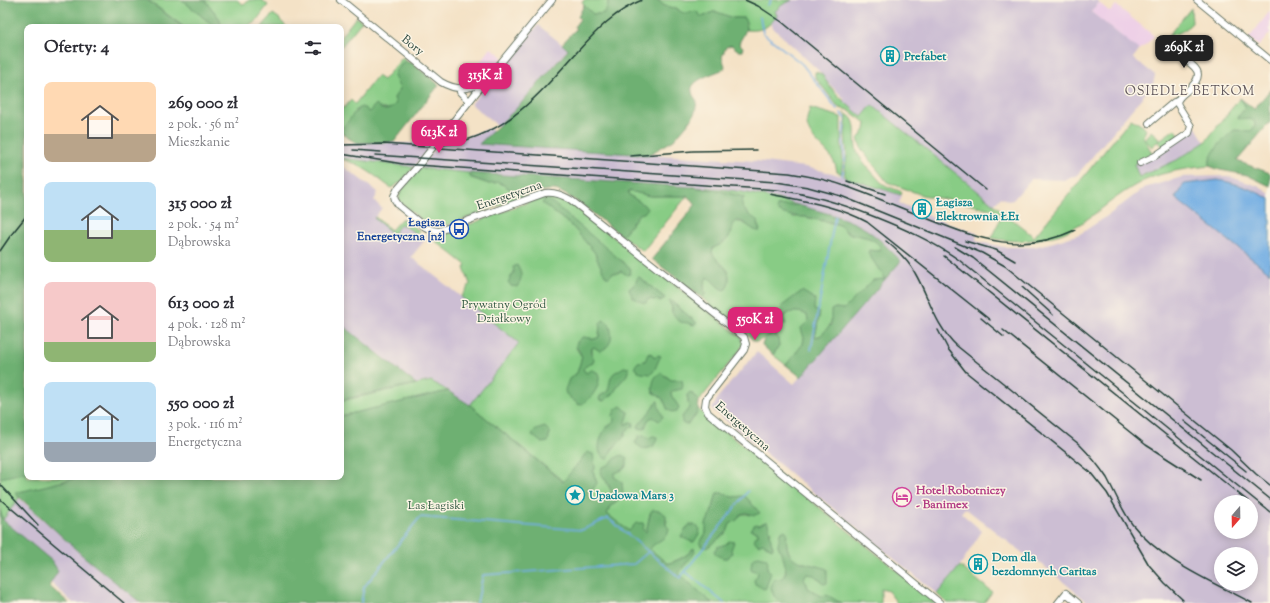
<!DOCTYPE html>
<html lang="pl">
<meta charset="utf-8">
<style>
:root{--surface:#fff;--page:#f7f7f7;--text:#2b2b33;--muted:#7c7c81;--accent:#db2777}
body{margin:0;font-family:"Sorts Mill Goudy",serif;background:var(--page);color:var(--text);height:100vh;display:flex;flex-direction:column;font-size:15px;white-space:nowrap}
*{box-sizing:border-box;margin:0}
p{font-size:13px;color:var(--muted)}
.icon{flex:none;width:22px;height:22px;fill:none;stroke:currentColor;stroke-width:2;stroke-linecap:round;stroke-linejoin:round}
.map{position:relative;flex:1;overflow:hidden}
.panel{position:absolute;left:24px;top:24px;width:320px;height:456px;display:flex;flex-direction:column;background:var(--surface);border-radius:8px;box-shadow:0 2px 10px #0003}
.panel>*{flex:none}
.needle{width:26px;rotate:200deg}
.tools{position:absolute;left:1214px;top:495px;display:grid;gap:8px}
.tools a{display:grid;place-items:center;width:44px;height:44px;border-radius:50%;background:var(--surface);box-shadow:0 2px 10px #0003;font-size:20px}
.price{position:absolute;translate:-50% -34px;padding:0 9px;border-radius:8px;background:var(--accent);color:#fff;font-size:13px;line-height:26px;filter:drop-shadow(0 1px 2px #0008)}
.price::after{content:'';position:absolute;left:50%;top:24px;width:12px;height:9px;margin-left:-6px;background:inherit;clip-path:polygon(0 0,100% 0,50% 100%)}
.price.on{background:#222;color:#fff}
ul{padding:0;list-style:none}
li{display:flex;align-items:center;gap:12px;height:100px;padding:0 20px}
li span{display:grid;place-items:center;flex:none;width:112px;height:80px;border-radius:8px;color:#555}
li>.icon{margin-inline-start:auto}
span .icon{width:48px;height:48px;fill:#fffc;stroke-width:1}
li b{font-size:17px}
h2{display:flex;justify-content:space-between;align-items:center;height:48px;padding:0 20px;font-size:17px}
.map>svg:first-child{display:block}
.built{fill:#eed0e7}
.industrial{fill:#ccbed3;fill-rule:evenodd}
.green{fill:#88cc85;stroke:#54845c;fill-rule:evenodd}
.forest{fill:#6eb072;stroke:#467653}
.water{fill:#72ade3;stroke:#48758c}
.lines{fill:none;stroke-linecap:round;stroke-linejoin:round}
.stream{stroke:#72ade3;stroke-width:1.5}
.minor-casing{stroke:#6a7767;stroke-width:8}
.minor{stroke:#fff;stroke-width:6}
.rail{stroke:#1f3d34;stroke-width:1.5}
.labels{text-anchor:middle;stroke-width:3;stroke-linejoin:round;paint-order:stroke}
.street-label{font-size:12px;fill:#1f3d34;stroke:#fcf5e5}
.culture-label{font-size:12px;font-weight:bold;fill:#0d838f;stroke:#fcf5e5;text-anchor:start}
.transit-label{font-size:12px;font-weight:bold;fill:#164399;stroke:#fcf5e5;text-anchor:end}
.park-label{font-size:12px;fill:#345a44;stroke:#fcf5e5}
.hotel-label{font-size:12px;font-weight:bold;fill:#b23c85;stroke:#fcf5e5;text-anchor:start}
.neighbourhood-label{font-size:13px;letter-spacing:1px;fill:#635a5e;stroke:#fcf5e5}
</style>
<div class="map">
<svg width="1270" height="603" viewBox="0 0 1270 603">
<rect width="100%" height="100%" fill="#fcf5e5"/>
<filter id="ink" filterUnits="userSpaceOnUse"><feTurbulence type="fractalNoise" baseFrequency=".025" numOctaves="2"/><feDisplacementMap in="SourceGraphic" scale="8" xChannelSelector="R" yChannelSelector="G"/><feConvolveMatrix kernelMatrix="1 2 1 2 8 2 1 2 1" color-interpolation-filters="sRGB"/></filter>
<filter id="wash" filterUnits="userSpaceOnUse"><feTurbulence type="fractalNoise" baseFrequency=".012" numOctaves="4" result="noise"/><feDisplacementMap in="SourceGraphic" scale="16" xChannelSelector="R" yChannelSelector="G"/><feGaussianBlur stdDeviation="0.9" result="paint"/><feColorMatrix in="noise" values="0 0 0 0 0 0 0 0 0 0 0 0 0 0 0 0 0 1.4 0 .05"/><feComposite in="paint" operator="in"/></filter>
<g filter="url(#wash)">
<rect width="100%" height="100%" fill="#f4e2c6"/>
<path class="built" d="M 1098,2 L 1110,12 L 1116,5 L 1154,36 L 1146,45 L 1138,50 L 1091,12 Z
M 1270,11 L 1270,33 L 1259,46 L 1249,38 Z
M 491,48 L 503,57 L 488,75 L 477,66 Z"/>
<path class="industrial" d="M 792,0 L 1096,0 L 1099,2 L 1091,12 L 1139,50 L 1133,58 L 1155,75 L 1153,84 L 1077,175 L 1066,180 L 1031,179 L 1013,200 L 1008,201 L 1001,197 L 994,205 L 872,105 L 862,117 L 844,102 L 844,98 L 825,80 L 822,74 L 817,69 L 771,26 L 772,22 L 777,16 L 775,11 L 782,4 Z
M 538,25 L 568,49 L 515,110 L 498,126 L 471,104 Z
M 1195,126 L 1205,142 L 1177,160 L 1139,177 L 1134,164 L 1153,155 Z
M 491,128 L 493,132 L 479,144 L 756,161 L 805,167 L 832,173 L 902,195 L 899,203 L 955,226 L 977,233 L 976,241 L 1004,247 L 1034,247 L 1054,242 L 1080,234 L 1110,214 L 1144,188 L 1182,177 L 1227,176 L 1258,186 L 1270,194 L 1270,603 L 1089,603 L 1038,561 L 1029,558 L 965,508 L 961,513 L 982,531 L 959,567 L 937,594 L 712,409 L 719,396 L 757,352 L 794,384 L 901,261 L 880,240 L 841,218 L 775,198 L 716,188 L 470,173 L 420,168 L 439,144 L 459,139 ZM 1221,502 L 1251,502 L 1251,532 L 1221,532 ZM 1221,554 L 1251,554 L 1251,584 L 1221,584 Z
M 341,143 L 434,143 L 414,167 L 341,158 Z
M 341,165 L 378,192 L 374,201 L 382,208 L 374,218 L 394,233 L 401,223 L 425,240 L 411,257 L 519,343 L 470,405 L 431,381 L 416,384 L 341,324 Z
M 19,498 L 82,555 L 141,603 L 73,603 L 51,583 L 58,571 L 3,520 Z"/>
<path class="green" d="M 148,0 L 182,0 L 215,27 L 184,27 Z
M 205,0 L 237,0 L 244,5 L 249,0 L 262,0 L 268,5 L 254,24 L 251,23 L 249,27 L 222,27 L 219,18 Z
M 584,0 L 608,0 L 608,5 L 605,12 L 601,14 L 593,14 L 582,3 Z
M 658,0 L 792,0 L 782,5 L 775,11 L 777,16 C 767,28 763,31 746,30 L 747,23 L 743,18 L 733,18 L 717,12 L 713,12 L 705,16 L 701,17 L 682,13 L 677,8 C 669,7 663,7 658,0 Z
M 1191,8 L 1192,23 C 1183,32 1180,33 1168,36 Z
M 273,14 L 280,19 L 280,20 L 287,27 L 262,27 Z
M 356,17 L 362,21 L 341,47 L 341,36 Z
M 403,57 L 405,60 L 395,72 L 400,89 L 394,98 L 396,103 C 390,113 387,108 379,109 C 375,110 372,111 369,112 L 364,108 L 356,110 L 348,123 L 341,129 L 341,107 L 344,108 L 351,100 L 355,104 L 377,76 L 383,80 Z
M 815,72 L 822,74 C 829,89 849,106 862,117 L 872,105 L 1034,237 L 1131,119 L 1143,126 L 1146,130 L 1143,136 L 1144,139 L 1151,131 L 1160,139 L 1158,141 L 1175,129 L 1180,135 L 1163,147 L 1158,141 L 1152,147 L 1145,140 L 1153,155 L 1134,164 L 1139,177 L 1177,160 L 1205,142 L 1240,98 L 1245,106 L 1245,110 L 1238,116 L 1252,119 L 1255,122 L 1255,126 L 1251,132 L 1210,159 L 1209,166 C 1183,169 1157,172 1134,186 C 1109,200 1089,222 1063,233 C 1058,235 1053,236 1048,237 C 1027,242 1012,242 991,238 L 1000,220 L 1000,214 L 994,210 L 956,201 L 922,195 L 887,182 L 862,150 L 858,139 L 865,130 L 866,123 L 848,110 L 839,108 L 815,77 Z
M 810,108 L 841,117 L 841,137 L 843,161 L 841,174 L 837,171 C 833,149 809,143 807,124 C 806,119 809,113 810,108 Z
M 844,113 C 862,120 851,137 858,154 C 860,159 878,179 882,183 C 887,187 896,189 902,192 L 901,195 L 844,177 L 847,155 L 845,135 L 847,118 Z
M 341,158 L 414,167 L 401,182 L 391,188 C 375,176 361,164 341,159 Z
M 420,168 L 470,173 L 471,178 L 489,184 L 499,182 L 522,197 L 445,226 C 427,228 415,214 401,203 L 399,200 L 400,192 Z
M 692,187 C 728,188 763,195 798,205 L 777,206 L 793,217 L 805,217 L 840,225 L 847,233 L 870,238 L 879,244 L 881,248 L 871,257 L 885,279 L 873,280 L 844,309 L 835,308 C 832,320 829,335 815,337 L 820,312 L 814,310 L 802,291 L 783,306 L 776,319 L 780,321 C 788,311 795,309 807,315 L 808,321 L 801,328 L 804,338 L 803,344 L 786,365 L 773,355 L 779,345 L 776,335 L 773,334 L 756,342 L 702,298 L 705,295 L 704,284 L 707,277 L 712,279 L 715,284 L 729,272 C 724,265 716,260 712,253 L 713,248 C 720,245 726,242 731,234 C 733,231 732,226 734,222 C 745,220 750,230 760,230 L 757,223 L 742,207 L 741,202 L 744,198 L 720,191 Z
M 630,191 L 650,196 L 687,196 L 643,251 L 622,236 L 639,214 L 644,205 L 629,195 L 628,192 Z
M 548,196 L 557,196 L 566,200 L 741,337 L 743,345 L 740,350 L 699,401 L 691,392 L 687,395 L 689,408 L 682,417 L 688,424 L 695,417 L 698,409 L 937,603 L 897,603 L 888,591 L 881,589 L 881,603 L 841,603 L 840,602 L 821,596 L 808,588 L 804,578 L 806,573 L 814,575 L 824,584 L 804,562 C 788,562 785,545 787,532 L 778,545 C 783,557 789,566 783,579 L 775,579 L 774,596 L 781,603 L 712,603 L 678,573 L 693,555 L 693,548 C 687,557 677,560 667,564 L 649,549 L 666,525 L 667,520 L 650,513 L 646,532 L 643,530 L 629,531 L 607,514 L 610,506 L 616,503 L 614,477 L 615,473 L 624,469 L 627,464 L 612,461 C 609,467 603,475 607,483 C 609,489 614,491 611,498 L 604,498 L 596,503 L 586,494 L 588,490 L 597,483 L 593,472 L 595,468 L 586,453 L 564,482 L 470,405 L 519,343 L 461,297 L 470,284 L 464,268 L 466,265 L 434,240 L 434,238 L 526,203 ZM 546,198 L 586,232 L 609,277 L 597,259 L 595,253 L 573,227 L 542,203 ZM 639,277 L 665,298 L 660,301 L 653,299 L 633,298 L 629,289 L 635,284 ZM 670,301 L 696,322 L 694,325 L 688,323 L 671,311 L 672,308 L 669,302 ZM 600,323 L 600,351 L 594,347 L 592,348 L 593,363 L 586,366 L 583,369 L 586,373 L 579,405 L 566,394 L 569,379 L 577,373 L 582,357 L 576,348 L 583,337 L 595,339 L 599,337 ZM 665,375 L 671,380 L 673,391 L 671,393 L 672,397 L 679,407 L 668,410 L 663,399 L 653,392 L 652,388 ZM 628,413 L 624,422 L 626,431 L 624,437 L 612,450 L 613,424 L 615,420 ZM 717,493 C 723,493 725,496 730,497 C 740,499 746,493 753,506 L 750,515 C 740,511 738,519 730,524 L 727,532 L 708,547 L 705,548 L 700,543 L 706,533 L 707,522 L 713,508 ZM 750,529 L 771,530 L 769,539 L 773,547 L 771,549 L 756,536 L 758,535 L 758,532 Z
M 375,217 L 391,230 L 401,219 L 406,221 L 420,231 L 417,234 L 401,224 L 393,234 L 374,218 Z
M 431,381 L 448,391 L 341,416 L 341,401 Z
M 27,472 L 27,477 L 81,477 L 16,493 L 19,498 L 3,520 L 0,510 L 0,477 Z
M 960,566 L 992,592 L 984,603 L 947,603 L 937,594 Z"/>
<path class="forest" d="M 0,0 L 147,0 L 183,27 L 27,27 L 27,472 L 0,478 Z
M 182,0 L 205,0 L 219,18 L 222,27 L 215,27 Z
M 608,0 L 658,0 C 663,7 669,7 676,8 C 684,15 686,14 695,11 L 699,13 L 701,17 L 705,16 L 713,12 L 717,12 L 733,18 L 744,18 C 749,28 744,34 739,43 L 743,47 L 742,51 L 739,51 L 731,45 L 726,47 L 722,57 L 725,66 L 724,69 C 716,73 688,80 692,92 C 692,95 695,98 697,101 L 695,112 L 690,121 L 674,140 L 648,155 L 479,144 L 515,110 L 568,50 L 562,44 L 576,29 L 574,27 L 580,19 L 578,17 L 584,5 L 593,14 L 601,14 L 605,12 L 608,5 Z
M 405,60 L 410,63 L 411,62 L 439,85 L 394,142 L 357,143 L 348,138 L 341,131 L 341,129 C 349,122 353,112 361,107 L 364,108 L 369,112 L 376,104 C 382,112 390,112 396,103 L 394,98 L 400,89 L 394,76 L 395,72 Z
M 1270,90 L 1270,122 L 1237,161 L 1270,173 L 1270,186 L 1247,175 L 1220,170 L 1209,166 C 1210,151 1223,140 1234,130 L 1251,131 L 1255,126 L 1255,122 C 1250,118 1244,118 1238,119 C 1238,114 1244,112 1245,106 L 1240,98 L 1254,109 Z
M 470,173 L 692,187 L 720,191 L 744,197 C 737,209 749,214 758,221 L 757,224 L 760,231 C 751,232 746,220 737,221 C 730,222 733,231 730,235 C 726,242 720,245 713,248 L 712,253 C 720,266 736,270 726,289 L 723,290 C 716,287 714,280 707,277 L 704,284 L 705,295 L 702,298 L 652,259 L 696,204 L 687,196 L 650,196 L 630,191 L 628,192 L 629,195 L 644,205 L 647,209 L 644,213 L 639,214 L 622,236 C 609,226 568,192 555,190 C 543,189 532,194 522,197 L 499,182 L 489,184 L 470,177 Z
M 547,198 L 631,269 L 630,274 L 627,275 L 621,271 L 618,273 L 613,273 L 609,277 L 606,277 L 597,259 L 595,253 L 573,227 L 542,203 Z
M 798,205 C 821,212 847,217 867,230 C 880,239 890,250 901,261 L 801,377 L 786,365 L 803,344 L 804,338 L 801,328 L 808,321 L 807,315 C 799,311 790,310 783,317 L 786,324 L 783,324 L 776,319 L 775,317 L 780,312 L 782,306 L 802,291 L 815,299 L 814,310 L 820,312 L 815,337 L 820,336 L 831,325 L 831,310 L 835,308 L 844,309 L 873,280 L 885,279 L 868,253 L 869,250 L 879,251 L 881,248 C 875,236 860,237 849,233 C 844,231 842,226 837,224 C 827,222 817,219 807,217 C 796,216 786,217 777,210 L 777,206 Z
M 517,265 C 522,274 523,277 517,287 L 513,286 L 512,287 L 508,282 L 514,272 L 513,267 Z
M 638,277 L 639,277 L 665,298 L 660,301 L 648,299 L 646,303 C 638,302 631,297 629,289 L 635,284 Z
M 670,300 L 697,323 L 694,325 L 688,323 L 680,322 L 672,313 L 672,308 L 669,301 Z
M 603,320 L 609,323 C 613,335 613,346 600,351 L 594,347 L 592,348 L 591,353 L 594,359 L 593,363 L 586,366 L 583,369 L 586,373 L 592,370 L 597,372 C 598,374 599,376 599,378 C 600,388 588,403 579,405 L 566,394 L 565,390 L 569,379 L 577,373 L 582,357 C 579,348 570,345 583,337 L 595,339 L 599,337 L 600,323 Z
M 341,324 L 416,384 L 341,400 Z
M 773,334 L 776,335 L 778,338 L 779,345 L 773,355 L 762,345 L 765,337 Z
M 651,353 L 655,358 L 658,355 L 661,356 C 657,362 656,370 651,374 L 641,373 L 636,369 L 635,366 L 638,362 L 645,361 L 648,354 Z
M 624,367 L 629,368 L 627,375 L 619,384 L 613,394 L 604,401 L 599,400 L 600,396 L 608,391 L 611,377 L 614,373 Z
M 661,373 L 671,380 L 682,380 L 683,385 L 682,389 L 673,391 L 671,393 L 672,397 L 679,407 L 677,411 L 672,412 L 668,410 L 663,399 L 653,392 C 652,384 653,376 661,373 Z
M 448,391 L 470,405 L 563,482 L 587,452 L 593,454 L 595,468 L 593,472 L 597,483 L 592,491 L 588,490 L 586,494 L 596,503 L 604,498 L 611,498 C 614,491 605,478 600,473 L 602,467 C 613,465 612,458 622,455 L 627,459 L 627,464 L 624,469 L 615,473 L 614,477 L 622,482 L 623,494 L 616,503 L 610,506 L 607,514 L 629,531 L 636,523 L 643,523 L 644,525 L 643,530 L 646,532 L 651,511 L 653,510 L 660,511 L 666,515 L 666,525 L 669,528 C 668,540 655,541 650,549 L 668,564 C 678,560 687,557 694,548 L 695,551 L 693,555 L 678,573 L 712,603 L 141,603 L 82,555 L 15,493 L 81,477 L 341,477 L 341,416 Z
M 690,392 L 699,401 C 698,415 696,414 688,424 L 683,424 C 679,417 685,414 689,408 L 687,395 Z
M 657,401 L 658,401 L 659,408 L 663,417 L 659,421 L 653,417 L 648,420 L 645,428 L 642,429 L 639,428 L 638,426 C 644,418 652,410 657,401 Z
M 621,406 L 629,413 L 625,425 L 630,422 L 634,423 L 633,426 L 626,431 L 624,437 L 612,449 L 608,459 C 593,457 600,434 607,427 C 610,424 612,425 614,421 L 613,415 L 616,409 Z
M 545,427 L 550,432 L 548,442 L 542,443 L 532,435 C 534,429 540,429 545,427 Z
M 643,435 L 649,438 L 653,436 L 657,437 L 656,441 L 653,447 L 643,449 L 635,443 L 639,436 Z
M 717,493 L 722,493 L 732,497 L 742,496 L 746,497 L 760,513 L 755,515 L 746,513 L 741,514 L 737,520 L 730,524 L 727,532 L 708,547 L 705,548 L 701,546 L 700,543 L 706,533 L 706,524 L 713,508 Z
M 0,510 L 3,520 L 52,561 L 58,571 L 49,586 L 69,603 L 0,603 Z
M 767,521 C 771,530 769,538 773,547 L 772,549 L 763,543 L 758,545 L 754,540 L 756,536 L 758,535 L 758,532 L 750,530 L 755,524 L 759,525 Z
M 689,525 L 695,525 L 700,529 L 699,534 L 694,542 L 692,542 L 681,537 L 686,529 Z
M 785,530 L 787,532 C 783,564 801,561 825,568 L 827,569 L 827,583 L 824,584 L 814,575 L 806,574 L 804,578 L 808,588 L 821,596 L 827,595 L 841,603 L 781,603 L 774,596 L 771,588 L 773,580 L 775,579 L 783,578 L 786,571 L 784,560 L 778,545 L 780,533 Z
M 729,541 L 734,542 L 731,550 L 732,553 L 728,558 C 723,559 716,556 714,551 L 717,547 L 726,544 Z
M 759,556 L 766,558 L 768,562 L 767,569 L 771,572 L 766,588 L 764,589 L 755,584 L 754,580 L 757,576 L 758,572 L 752,570 L 751,568 C 752,561 751,557 759,556 Z"/>
<path class="water" d="M 1218,180 C 1237,183 1254,190 1270,199 L 1270,273 L 1175,198 L 1184,184 Z"/>
<g class="lines">
<path class="stream" d="M 768,5 L 771,0
M 760,17 L 763,33 L 802,64 L 837,109
M 841,113 L 845,119 L 843,137 L 845,161 L 842,176
M 811,350 L 835,216
M 686,572 L 724,603
M 361,603 L 364,587 L 420,517 L 582,530 L 608,518 L 680,578 L 748,491
M 477,603 L 483,575 L 634,564 L 648,552"/>
</g>
</g>
<g filter="url(#ink)">
<g class="lines">
<g class="minor-casing">
<path id="minor" d="M 341,0 L 441,82 C 458,92 475,90 490,76 L 552,0
M 1197,0 L 1270,60
M 478,85 L 479,89 L 418,166 L 397,190 L 394,196 L 395,200 L 399,206 L 425,227 L 432,230 L 439,231 L 545,193 C 555,192 562,195 571,200 L 744,337 L 746,344 L 744,350 L 706,399 L 705,406 L 708,413 L 940,603
M 460,89 L 460,92 L 469,101
M 1149,123 L 1174,102 L 1177,102 C 1179,96 1183,94 1188,90 C 1207,74 1196,66 1179,56
M 1140,163 L 1155,156 L 1189,133 L 1191,126 L 1178,105 L 1177,102
M 1058,603 L 1066,593 L 1078,603"/>
</g>
<use href="#minor" class="minor"/>
<path class="rail" d="M 745,0 L 758,6 L 782,22 L 986,190
M 341,145 L 384,144 L 789,173 C 809,176 829,180 848,187 C 876,197 903,209 931,220 C 981,240 1022,255 1075,230
M 441,145 C 505,138 538,95 578,51 C 597,30 615,11 642,0
M 353,150 L 381,152
M 341,154 L 403,164 L 777,190 C 812,194 843,204 875,217 C 905,229 932,241 959,260 L 1270,512
M 375,155 L 776,182 L 808,187 L 841,196 L 982,253 L 1005,266 L 1231,450 L 1256,474 L 1270,485
M 630,156 L 693,151 L 756,150
M 847,181 L 885,194
M 770,194 C 803,201 838,206 867,222 L 990,320
M 886,241 C 897,250 908,260 915,273 C 929,297 935,326 957,346 L 1080,445 C 1090,455 1099,466 1107,478 C 1115,493 1122,510 1132,524 C 1161,561 1211,581 1252,603
M 965,241 L 996,250 L 1015,261
M 955,247 L 973,258 L 1270,499
M 0,251 L 11,235 L 27,215
M 944,256 L 1249,502
M 1022,287 L 1053,315
M 981,318 L 1004,337
M 938,330 L 948,349 L 966,372 L 1090,472 L 1107,493 L 1149,565 L 1165,583 L 1183,600
M 1003,330 L 1146,445 L 1201,480
M 1184,421 L 1246,471
M 0,484 L 38,525
M 0,499 L 124,603"/>
</g>
</g>
<defs>
<g id="building-ring" transform="scale(1)"><circle r="9.5" fill="#fcf5e5" stroke="#0f9aa8" stroke-width="1.5"/><path d="M-4-6H4V6H1V3H-1V6H-4ZM-2.5-4.3h1.7v1.8h-1.7ZM.8-4.3h1.7v1.8H.8ZM-2.5-1h1.7V.8h-1.7ZM.8-1h1.7V.8H.8Z" fill="#0f9aa8"/></g>
<g id="bus-ring" transform="scale(1)"><circle r="9.5" fill="#fcf5e5" stroke="#1a4fb4" stroke-width="1.5"/><path d="M-5-6H5V4H4V6H2V4H-2V6H-4V4H-5ZM-3.5-4V0h7V-4ZM-3.5 1.2v1.5H-2V1.2ZM2 1.2v1.5H3.5V1.2Z" fill="#1a4fb4"/></g>
<g id="sight-ring" transform="scale(1)"><circle r="9.5" fill="#fcf5e5" stroke="#0f9aa8" stroke-width="1.5"/><path d="M0-6L1.8-2.2L6-1.7L2.9 1.2L3.7 5.4L0 3.3L-3.7 5.4L-2.9 1.2L-6-1.7L-1.8-2.2Z" fill="#0f9aa8"/></g>
<g id="hotel-ring" transform="scale(1)"><circle r="9.5" fill="#fcf5e5" stroke="#d1479c" stroke-width="1.5"/><path d="M-6-4.5h1.5V1H6V5H4.5V3h-9V5H-6ZM-4 0a1.8 1.8 0 1 1 3.6 0ZM.5 0V-2.5h3Q6-2.5 6 0Z" fill="#d1479c"/></g>
</defs>
<g fill-rule="evenodd">
<use href="#building-ring" x="890" y="56"/>
<use href="#building-ring" x="922" y="209"/>
<use href="#bus-ring" x="459" y="229"/>
<use href="#sight-ring" x="575" y="495"/>
<use href="#hotel-ring" x="902" y="497"/>
<use href="#building-ring" x="978" y="564"/>
</g>
<g class="labels">
<g class="street-label">
<text transform="translate(413 45) rotate(39)" y="4">Bory</text>
<text transform="translate(509 195) rotate(-19)" y="4">Energetyczna</text>
<text transform="translate(743 426) rotate(41)" y="4">Energetyczna</text>
</g>
<g class="culture-label">
<text x="904" y="60">Prefabet</text>
<text x="936" y="206">Łagisza<tspan x="936" dy="14">Elektrownia ŁE1</tspan></text>
<text x="589" y="499">Upadowa Mars 3</text>
<text x="992" y="561">Dom dla<tspan x="992" dy="14">bezdomnych Caritas</tspan></text>
</g>
<g class="transit-label">
<text x="445" y="226">Łagisza<tspan x="445" dy="14">Energetyczna [nż]</tspan></text>
</g>
<g class="park-label">
<text x="504" y="308">Prywatny Ogród<tspan x="504" dy="14">Działkowy</tspan></text>
<text x="436" y="509">Las Łagiski</text>
</g>
<g class="hotel-label">
<text x="916" y="494">Hotel Robotniczy<tspan x="916" dy="14">- Banimex</tspan></text>
</g>
<g class="neighbourhood-label">
<text x="1190" y="95">OSIEDLE BETKOM</text>
</g>
</g>
</svg>
<div class="tools">
<a><svg class="needle" viewBox="-14 -14 28 28"><path d="M0-13l5 13h-10z" fill="#e53935"/><path d="M0 13l5-13h-10z" fill="#7c7c81"/></svg></a>
<a><svg class="icon" aria-label="layers" viewBox="0 0 24 24"><path d="M12 4l9 5-9 5-9-5zM3 14l9 5 9-5"/></svg></a>
</div>
<b class="price on" style="left:1184px;top:69px">269K zł</b>
<b class="price" style="left:485px;top:97px">315K zł</b>
<b class="price" style="left:439px;top:154px">613K zł</b>
<b class="price" style="left:755px;top:341px">550K zł</b>
<section class="panel">
<h2>Oferty: 4<svg class="icon" aria-label="filters" viewBox="0 0 24 24"><path d="M4 7h16M4 17h16"/><circle cx="9" cy="7" r="2"/><circle cx="15" cy="17" r="2"/></svg></h2>
<ul>
<li><span style="background:linear-gradient(#ffd9b3 65%,#b9a48a 0)"><svg class="icon" aria-label="home" viewBox="0 0 24 24"><path d="M3 11l9-7 9 7M6 9v11h12V9"/></svg></span><div><b>269 000 zł</b><p>2 pok. · 56 m²</p><p>Mieszkanie</p></div></li>
<li><span style="background:linear-gradient(#bfe0f5 60%,#8fb573 0)"><svg class="icon" aria-label="home" viewBox="0 0 24 24"><path d="M3 11l9-7 9 7M6 9v11h12V9"/></svg></span><div><b>315 000 zł</b><p>2 pok. · 54 m²</p><p>Dąbrowska</p></div></li>
<li><span style="background:linear-gradient(#f6c9c9 75%,#8fb573 0)"><svg class="icon" aria-label="home" viewBox="0 0 24 24"><path d="M3 11l9-7 9 7M6 9v11h12V9"/></svg></span><div><b>613 000 zł</b><p>4 pok. · 128 m²</p><p>Dąbrowska</p></div></li>
<li><span style="background:linear-gradient(#bfe0f5 75%,#9aa5b1 0)"><svg class="icon" aria-label="home" viewBox="0 0 24 24"><path d="M3 11l9-7 9 7M6 9v11h12V9"/></svg></span><div><b>550 000 zł</b><p>3 pok. · 116 m²</p><p>Energetyczna</p></div></li>
</ul>
</section>
</div>
